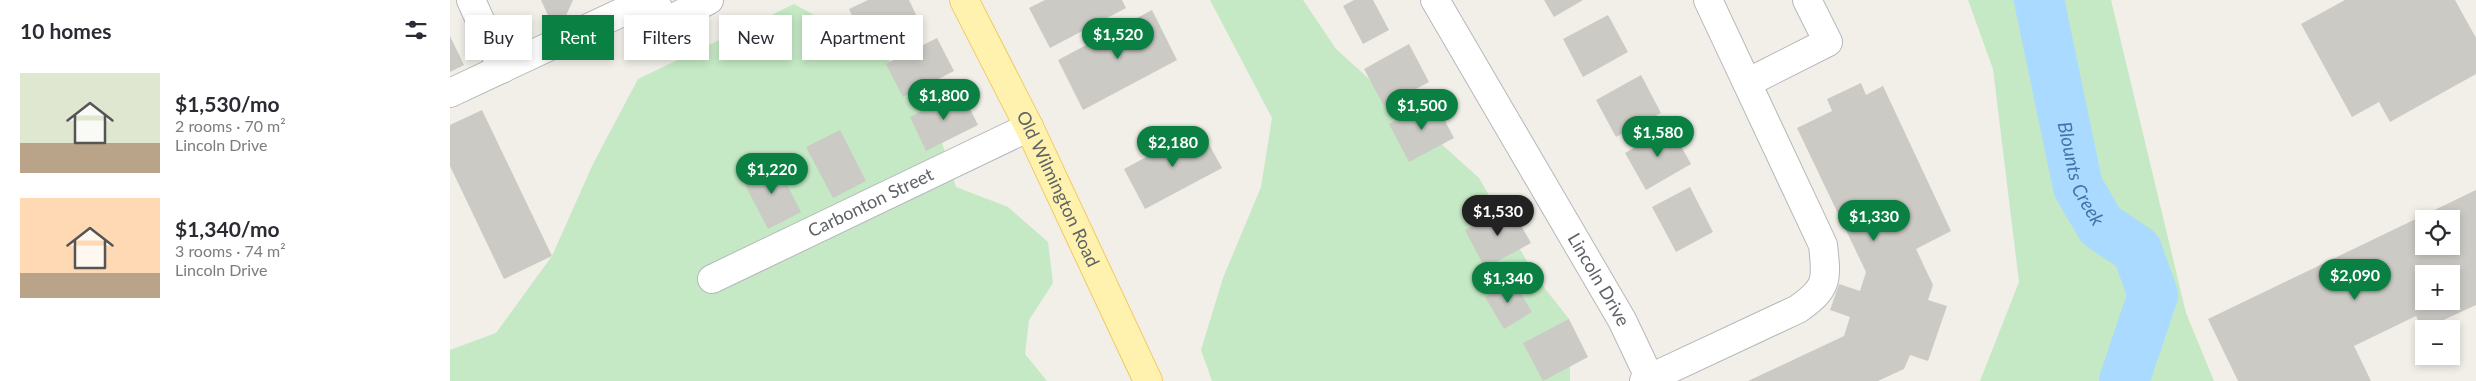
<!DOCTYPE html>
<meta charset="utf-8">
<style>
:root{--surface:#fff;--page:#f2f2f3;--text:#2b2b33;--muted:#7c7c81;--accent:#0b8043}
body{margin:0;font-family:Lato,sans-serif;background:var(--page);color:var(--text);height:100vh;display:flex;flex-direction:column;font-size:19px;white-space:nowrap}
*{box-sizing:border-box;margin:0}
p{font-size:16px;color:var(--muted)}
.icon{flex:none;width:28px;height:28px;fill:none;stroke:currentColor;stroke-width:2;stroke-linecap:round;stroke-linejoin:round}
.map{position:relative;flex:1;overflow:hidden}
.details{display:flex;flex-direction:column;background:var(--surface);width:450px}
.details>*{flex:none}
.hud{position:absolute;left:15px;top:15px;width:475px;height:45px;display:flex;gap:10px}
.tools{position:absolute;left:1965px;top:210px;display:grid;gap:10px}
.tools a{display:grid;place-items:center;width:45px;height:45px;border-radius:0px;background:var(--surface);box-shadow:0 2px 8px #0003;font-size:25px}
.price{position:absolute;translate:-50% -42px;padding:0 11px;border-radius:18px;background:var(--accent);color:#fff;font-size:16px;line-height:32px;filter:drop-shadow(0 1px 2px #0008)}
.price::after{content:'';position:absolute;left:50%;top:30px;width:15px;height:11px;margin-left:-8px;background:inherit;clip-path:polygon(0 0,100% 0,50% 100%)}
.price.selected{background:#222;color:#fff}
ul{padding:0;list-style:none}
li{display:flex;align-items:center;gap:15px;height:125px;padding:0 20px}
li span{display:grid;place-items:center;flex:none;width:140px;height:100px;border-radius:0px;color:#555}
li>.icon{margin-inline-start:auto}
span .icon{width:60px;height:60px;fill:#fffc;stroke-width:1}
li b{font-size:21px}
h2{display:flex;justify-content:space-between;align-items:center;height:60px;padding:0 20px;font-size:21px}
.chip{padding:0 18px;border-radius:0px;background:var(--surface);box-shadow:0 2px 8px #0003;font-size:18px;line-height:45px}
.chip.selected{background:var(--accent);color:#fff}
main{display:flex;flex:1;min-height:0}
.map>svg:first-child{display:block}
.green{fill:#c5e8c5}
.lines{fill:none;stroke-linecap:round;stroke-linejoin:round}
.river{stroke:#aadaff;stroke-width:50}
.building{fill:#cccac5;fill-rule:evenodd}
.minor-casing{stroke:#b5b8bc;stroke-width:30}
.major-casing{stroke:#f2c960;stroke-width:30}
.minor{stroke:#fff;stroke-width:28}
.major{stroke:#fff2af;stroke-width:28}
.labels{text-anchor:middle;stroke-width:4;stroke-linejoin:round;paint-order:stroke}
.street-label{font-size:18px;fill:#5f6368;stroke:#fff}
.water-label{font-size:19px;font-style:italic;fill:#4174aa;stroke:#fff}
</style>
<main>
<section class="details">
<h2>10 homes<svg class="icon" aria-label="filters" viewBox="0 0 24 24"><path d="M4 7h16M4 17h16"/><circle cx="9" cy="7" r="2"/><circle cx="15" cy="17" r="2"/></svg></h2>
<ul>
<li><span style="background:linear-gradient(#dfe7d0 70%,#b9a48a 0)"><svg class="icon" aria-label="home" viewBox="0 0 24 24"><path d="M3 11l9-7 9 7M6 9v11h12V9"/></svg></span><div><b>$1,530/mo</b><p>2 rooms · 70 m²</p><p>Lincoln Drive</p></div></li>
<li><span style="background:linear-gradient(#ffd9b3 75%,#b9a48a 0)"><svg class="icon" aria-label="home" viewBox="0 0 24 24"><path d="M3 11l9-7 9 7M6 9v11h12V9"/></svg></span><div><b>$1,340/mo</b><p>3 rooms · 74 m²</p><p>Lincoln Drive</p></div></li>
</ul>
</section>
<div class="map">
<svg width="2026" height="381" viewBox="0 0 2026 381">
<rect width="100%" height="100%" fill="#f1efe8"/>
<path class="green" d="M 760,0 L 853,0 L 886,49 L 1029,178 L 1086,277 L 1119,319 L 1120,381 L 762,381 L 751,350 L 773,278 L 811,187 L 822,118 Z
M 1518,0 L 1661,0 L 1736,313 L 1764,381 L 1530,381 L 1569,282 L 1543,69 Z
M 344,4 L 415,43 L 474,86 L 506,187 L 558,207 L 598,242 L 603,283 L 579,320 L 575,354 L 597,381 L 0,381 L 0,350 L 46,333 L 102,256 L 143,164 L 188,79 Z"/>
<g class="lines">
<path class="river" id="s1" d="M 1589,0 L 1628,187 L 1651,226 L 1687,250 L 1703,295 L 1674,381"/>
</g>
<path class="building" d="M 91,0 L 123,0 L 115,18 L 102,24 Z
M 418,0 L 459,0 L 467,17 L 415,43 L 399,9 Z
M 595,0 L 672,0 L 676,8 L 600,48 L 579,8 Z
M 904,0 L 923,0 L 939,30 L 913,44 L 893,6 Z
M 1094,0 L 1133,0 L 1104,17 Z
M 1895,0 L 2005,0 L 2026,38 L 2026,74 L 1940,122 L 1929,102 L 1902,117 L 1851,24 Z
M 702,10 L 727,60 L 633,110 L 608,60 Z
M 1158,15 L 1178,52 L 1133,77 L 1113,39 Z
M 0,36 L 14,65 L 0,72 Z
M 487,38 L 504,71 L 453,97 L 436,64 Z
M 959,44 L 979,82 L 934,106 L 914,69 Z
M 1191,75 L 1211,113 L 1166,137 L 1146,100 Z
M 1411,83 L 1416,95 L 1433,86 L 1501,231 L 1466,249 L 1483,285 L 1478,300 L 1497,306 L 1478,361 L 1460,355 L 1454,369 L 1428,381 L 1298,381 L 1394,336 L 1400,317 L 1380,310 L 1389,284 L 1410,291 L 1416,272 L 1347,128 L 1382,111 L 1377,99 Z
M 511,91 L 528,125 L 476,151 L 460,117 Z
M 984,100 L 1004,138 L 959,162 L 939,124 Z
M 32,110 L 102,256 L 54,279 L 0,166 L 0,125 Z
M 1220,127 L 1241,164 L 1196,190 L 1175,153 Z
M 750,128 L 772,168 L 695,209 L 674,169 Z
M 390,130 L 416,181 L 383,198 L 356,147 Z
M 325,161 L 351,212 L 318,229 L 292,179 Z
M 1240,187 L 1263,232 L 1226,252 L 1202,207 Z
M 2026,190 L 2026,305 L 1974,329 L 1974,332 L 1966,316 L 1904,346 L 1921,381 L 1788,381 L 1758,319 ZM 1974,219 L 2001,219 L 2001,246 L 1974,246 ZM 1974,274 L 2001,274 L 2001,301 L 1974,301 Z
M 1060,206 L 1081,243 L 1035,268 L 1015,230 Z
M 1063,280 L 1082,312 L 1054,329 L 1035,297 Z
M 1119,319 L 1138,357 L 1093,381 L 1073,343 Z"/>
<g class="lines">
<g class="minor-casing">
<g id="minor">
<path d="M 21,0 L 52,69"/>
<path d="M 204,0 L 215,22 L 259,0"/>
<path id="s2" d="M 985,0 L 1172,320 L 1201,381"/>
<path d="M 1297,83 L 1378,42 L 1357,0"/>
<path d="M 0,93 L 198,0"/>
<path id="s3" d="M 262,279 L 579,127"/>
<path d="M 1194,381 L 1348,309 C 1378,288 1377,280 1373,245 L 1258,0"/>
</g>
</g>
<g class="major-casing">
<g id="major">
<path id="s4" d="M 514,0 L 579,127 L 698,381"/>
</g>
</g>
<use href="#minor" class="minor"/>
<use href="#major" class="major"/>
</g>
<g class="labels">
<g class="street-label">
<text dy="6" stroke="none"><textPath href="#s4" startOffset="211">Old Wilmington Road</textPath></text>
<text dy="6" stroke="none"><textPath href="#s3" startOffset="176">Carbonton Street</textPath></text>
<text dy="6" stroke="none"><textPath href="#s2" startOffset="324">Lincoln Drive</textPath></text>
</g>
<g class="water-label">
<text dy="7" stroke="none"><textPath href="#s1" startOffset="179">Blounts Creek</textPath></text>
</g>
</g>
</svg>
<div class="tools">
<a><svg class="icon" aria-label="locate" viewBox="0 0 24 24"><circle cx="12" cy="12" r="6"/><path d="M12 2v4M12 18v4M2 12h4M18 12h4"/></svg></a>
<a>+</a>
<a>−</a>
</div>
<b class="price" style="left:668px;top:60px">$1,520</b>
<b class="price" style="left:494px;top:121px">$1,800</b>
<b class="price" style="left:972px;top:131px">$1,500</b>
<b class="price" style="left:1208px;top:158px">$1,580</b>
<b class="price" style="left:723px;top:168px">$2,180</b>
<b class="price" style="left:322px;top:195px">$1,220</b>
<b class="price selected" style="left:1048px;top:237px">$1,530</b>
<b class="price" style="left:1424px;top:242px">$1,330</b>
<b class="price" style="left:1905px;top:301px">$2,090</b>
<b class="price" style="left:1058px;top:304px">$1,340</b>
<div class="hud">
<a class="chip">Buy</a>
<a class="chip selected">Rent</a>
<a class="chip">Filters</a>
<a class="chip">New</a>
<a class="chip">Apartment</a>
</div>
</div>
</main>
